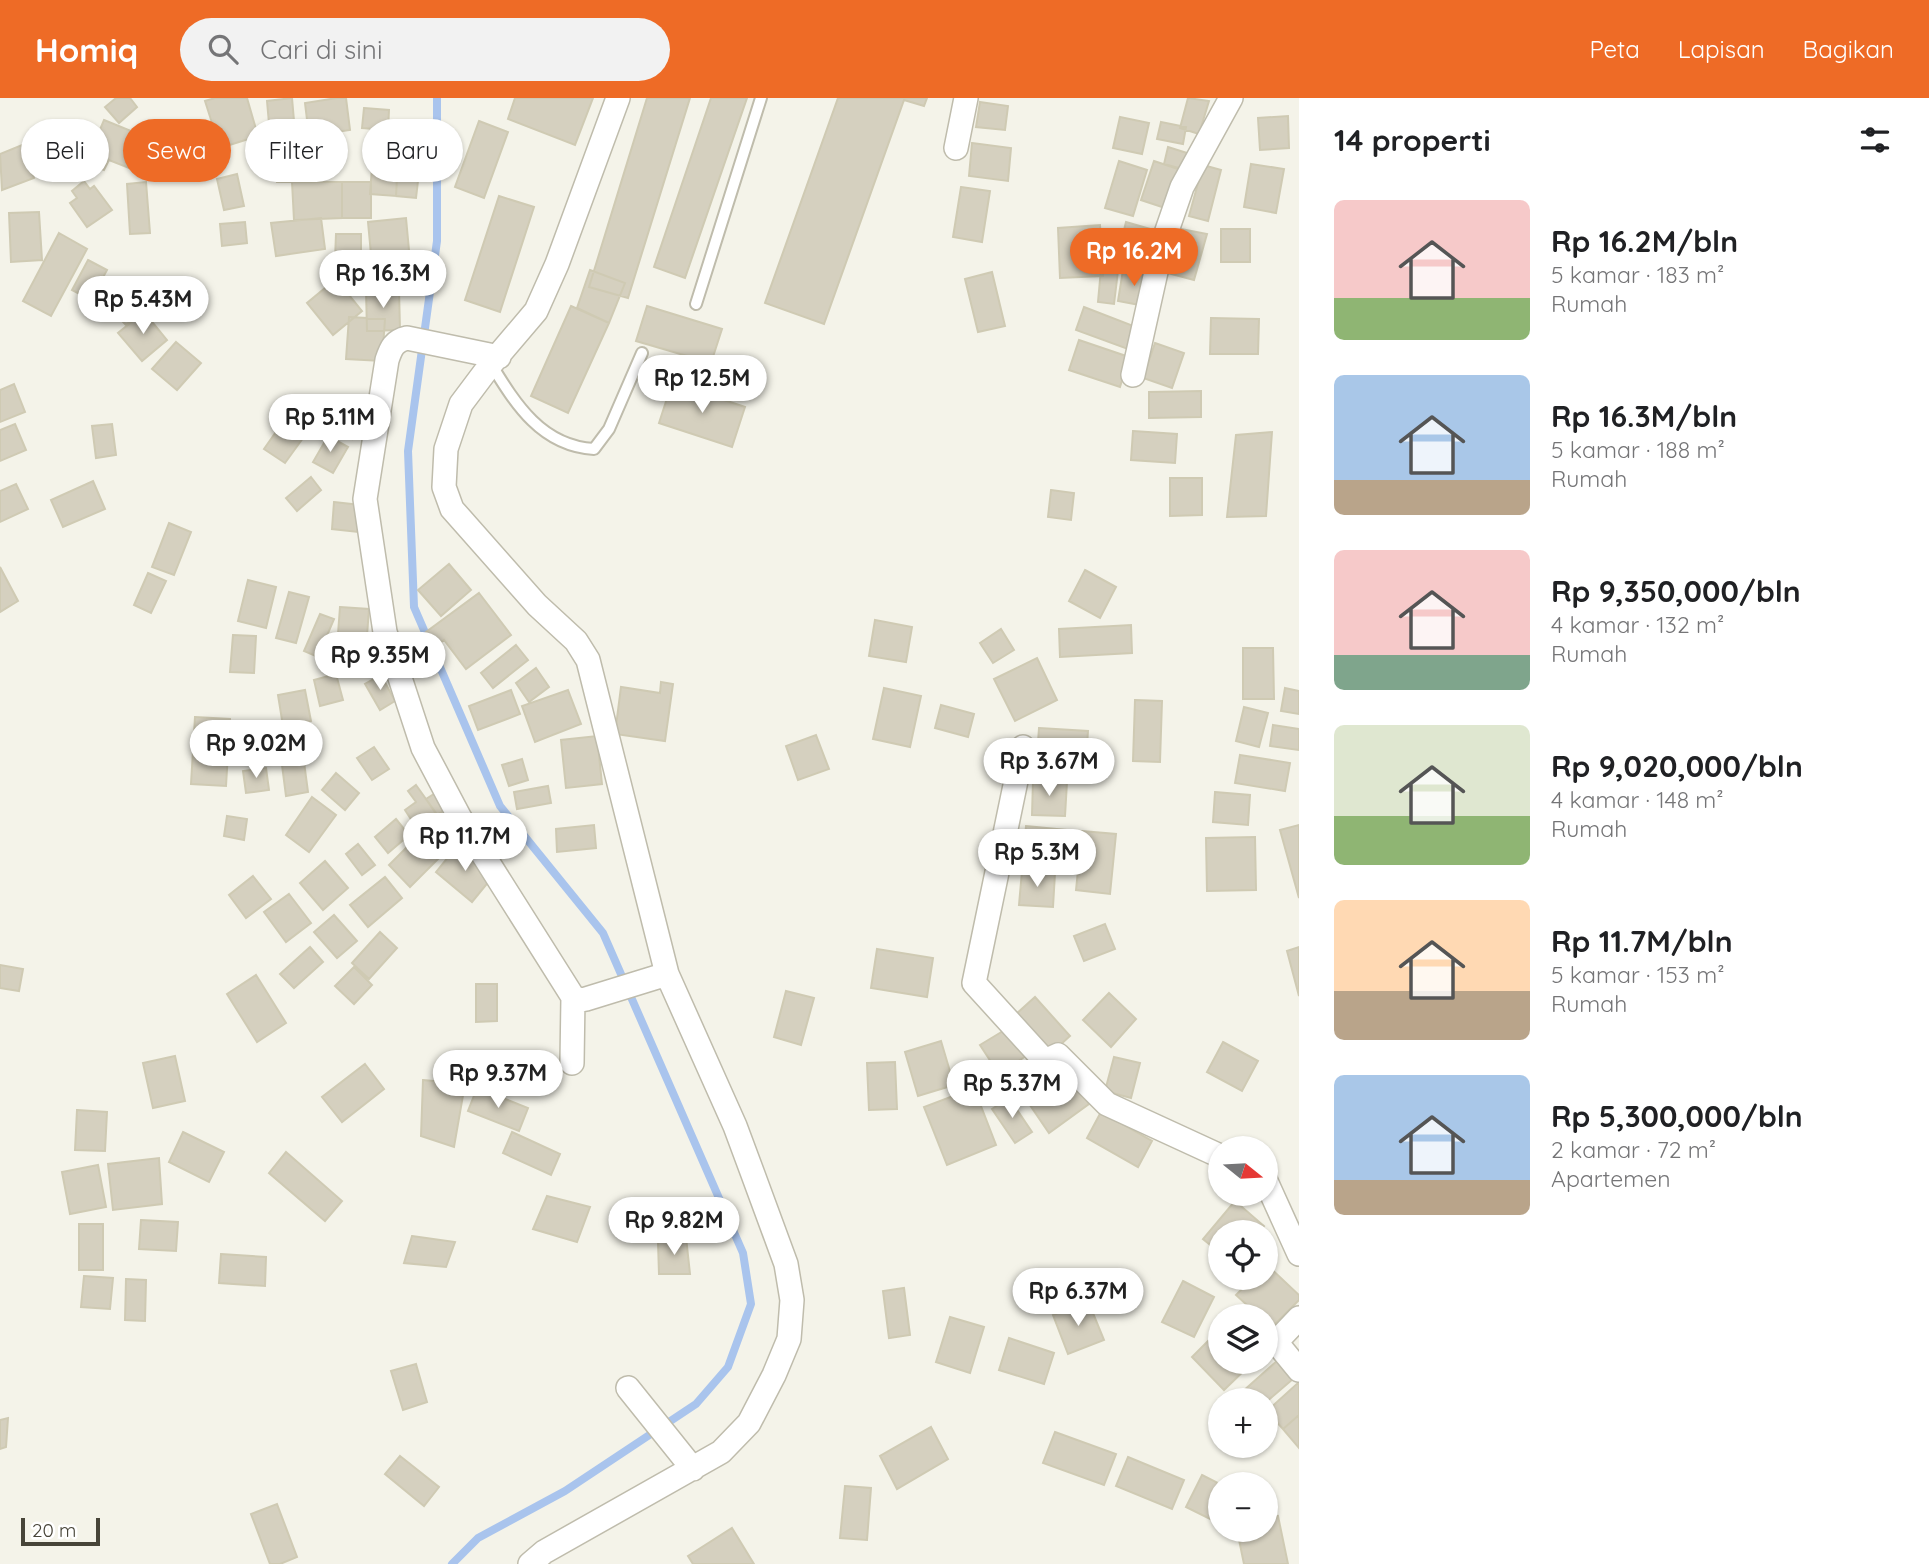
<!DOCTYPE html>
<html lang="id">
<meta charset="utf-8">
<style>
:root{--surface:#fff;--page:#f2f2f2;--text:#202124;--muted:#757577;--accent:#ee6b26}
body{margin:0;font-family:Quicksand,sans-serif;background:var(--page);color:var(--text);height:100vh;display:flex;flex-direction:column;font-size:26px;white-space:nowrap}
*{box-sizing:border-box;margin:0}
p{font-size:23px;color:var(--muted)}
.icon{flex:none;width:38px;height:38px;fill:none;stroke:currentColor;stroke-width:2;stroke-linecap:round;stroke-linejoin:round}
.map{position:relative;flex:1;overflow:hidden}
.sheet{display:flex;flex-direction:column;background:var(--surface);width:630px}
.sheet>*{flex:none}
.banner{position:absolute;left:21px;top:21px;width:665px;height:63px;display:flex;gap:14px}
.needle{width:46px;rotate:108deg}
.tools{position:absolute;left:1208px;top:1038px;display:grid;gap:14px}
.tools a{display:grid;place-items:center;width:70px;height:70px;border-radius:50%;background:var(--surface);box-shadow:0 2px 5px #0004;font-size:35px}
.scale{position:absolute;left:21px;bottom:18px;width:79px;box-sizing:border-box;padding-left:7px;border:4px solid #474438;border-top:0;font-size:19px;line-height:24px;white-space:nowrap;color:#474438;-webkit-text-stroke:5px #fff;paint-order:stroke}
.price{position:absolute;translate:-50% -60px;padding:0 16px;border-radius:24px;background:#fff;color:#222;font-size:23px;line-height:46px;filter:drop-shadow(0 2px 4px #0008)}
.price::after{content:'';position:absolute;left:50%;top:42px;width:21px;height:16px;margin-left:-10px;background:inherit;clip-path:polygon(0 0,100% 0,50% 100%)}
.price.selected{background:var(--accent);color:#fff}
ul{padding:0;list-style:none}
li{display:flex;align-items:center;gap:21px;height:175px;padding:0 35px}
li span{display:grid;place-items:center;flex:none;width:196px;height:140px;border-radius:10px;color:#555}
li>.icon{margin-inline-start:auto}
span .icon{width:84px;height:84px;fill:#fffc;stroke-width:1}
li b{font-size:30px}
h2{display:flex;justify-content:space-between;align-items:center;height:84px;padding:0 35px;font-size:30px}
.chip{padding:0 24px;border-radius:32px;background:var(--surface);box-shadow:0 2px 5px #0004;font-size:24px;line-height:63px}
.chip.selected{background:var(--accent);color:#fff}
header{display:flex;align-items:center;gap:42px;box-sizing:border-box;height:98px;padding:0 35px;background:var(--accent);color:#fff}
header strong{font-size:33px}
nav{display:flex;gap:38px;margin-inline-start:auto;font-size:24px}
.search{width:490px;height:63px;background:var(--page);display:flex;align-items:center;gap:18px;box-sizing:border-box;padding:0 24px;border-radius:38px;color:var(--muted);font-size:26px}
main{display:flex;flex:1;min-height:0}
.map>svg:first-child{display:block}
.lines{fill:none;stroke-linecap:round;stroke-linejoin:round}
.stream{stroke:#a9c4ed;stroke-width:8}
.building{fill:#d5d0bf;stroke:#cfcab3;stroke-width:2}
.service-casing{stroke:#bfbcac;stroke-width:14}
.minor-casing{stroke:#bfbcac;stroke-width:26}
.service{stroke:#fff;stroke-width:10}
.minor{stroke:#fff;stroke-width:23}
</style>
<header>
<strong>Homiq</strong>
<div class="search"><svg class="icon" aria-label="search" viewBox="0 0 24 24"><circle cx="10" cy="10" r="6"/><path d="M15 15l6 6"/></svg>Cari di sini</div>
<nav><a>Peta</a><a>Lapisan</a><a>Bagikan</a></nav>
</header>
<main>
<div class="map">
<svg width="1299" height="1466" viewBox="0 0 1299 1466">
<rect width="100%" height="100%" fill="#f4f3e9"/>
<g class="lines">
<path class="stream" d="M 437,0 L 437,143 L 408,353 L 414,509 L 500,708 L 603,835 L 743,1155 L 751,1206 L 728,1269 L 696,1306 L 565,1393 L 478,1440 L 452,1466"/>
</g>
<path class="building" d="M 116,0 L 130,0 L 137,9 L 119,25 L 105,9 Z
M 215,0 L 247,0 L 258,38 L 220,50 L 205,3 Z
M 292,0 L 295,34 L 270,37 L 267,3 Z
M 337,0 L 346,0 L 350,32 L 309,38 L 305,5 Z
M 515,0 L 593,0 L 575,47 L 508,21 Z
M 647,0 L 690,0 L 628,200 L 589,189 Z
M 711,0 L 747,0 L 685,180 L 654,169 Z
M 838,0 L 927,0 L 924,8 L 904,2 L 824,226 L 765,205 Z
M 1188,0 L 1209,3 L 1199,36 L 1180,30 Z
M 980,4 L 1008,8 L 1005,32 L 976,29 Z
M 364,10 L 389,12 L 388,32 L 362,30 Z
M 1288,18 L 1289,50 L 1260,52 L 1258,20 Z
M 1120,19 L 1149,25 L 1142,56 L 1113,50 Z
M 104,22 L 136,35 L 127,56 L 133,59 L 129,70 L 109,62 L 104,72 L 86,65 Z
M 479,23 L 508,34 L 484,100 L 455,89 Z
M 1161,24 L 1186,29 L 1183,46 L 1157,41 Z
M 332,38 L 336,56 L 311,61 L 307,43 Z
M 374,43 L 399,44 L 396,98 L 370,96 Z
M 972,45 L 1011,50 L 1008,83 L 969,78 Z
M 22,47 L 34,80 L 2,92 L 0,56 Z
M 1168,49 L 1190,56 L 1186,72 L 1164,66 Z
M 278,62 L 308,62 L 307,84 L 277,84 Z
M 398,63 L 420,66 L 416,100 L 396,98 Z
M 1119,63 L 1147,72 L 1133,118 L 1105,110 Z
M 1154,63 L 1184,73 L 1171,112 L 1141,102 Z
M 1251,66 L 1284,71 L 1276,115 L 1244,109 Z
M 1203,67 L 1221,72 L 1208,123 L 1189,118 Z
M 237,76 L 244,108 L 224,112 L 217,81 Z
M 84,83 L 90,91 L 94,88 L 112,112 L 87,129 L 70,105 L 77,100 L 72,93 Z
M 146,84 L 150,135 L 130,136 L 127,86 Z
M 292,84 L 342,84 L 342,120 L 294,122 Z
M 342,84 L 371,84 L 371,120 L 342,120 Z
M 961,89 L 990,93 L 982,144 L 953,139 Z
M 499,98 L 534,109 L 500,214 L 465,202 Z
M 39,114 L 42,162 L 11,164 L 9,115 Z
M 321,120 L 325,151 L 276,158 L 271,125 Z
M 406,120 L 410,163 L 372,167 L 368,124 Z
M 245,124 L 247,145 L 222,148 L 220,126 Z
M 1126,124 L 1164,135 L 1156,163 L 1119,152 Z
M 1100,127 L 1103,178 L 1060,180 L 1058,130 Z
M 1176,130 L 1207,136 L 1194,182 L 1164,174 Z
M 1221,131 L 1250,131 L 1250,164 L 1221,164 Z
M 59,135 L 87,151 L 51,218 L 23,203 Z
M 336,136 L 361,136 L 361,161 L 335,161 Z
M 88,162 L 107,172 L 91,202 L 72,192 Z
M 1101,171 L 1118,173 L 1114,206 L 1098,204 Z
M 590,172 L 625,185 L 609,225 L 577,210 Z
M 1123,172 L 1149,176 L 1145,208 L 1118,203 Z
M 992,174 L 1005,228 L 978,234 L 965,181 Z
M 336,181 L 362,213 L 333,237 L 307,205 Z
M 129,190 L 147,208 L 126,227 L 109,209 Z
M 399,191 L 400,232 L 367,233 L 366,192 Z
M 571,208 L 609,225 L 568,315 L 531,298 Z
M 647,208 L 722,231 L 711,265 L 636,243 Z
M 1084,209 L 1136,229 L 1128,251 L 1076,232 Z
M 144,214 L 167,242 L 142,263 L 118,235 Z
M 349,219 L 385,221 L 382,263 L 346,261 Z
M 1211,220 L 1259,221 L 1258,256 L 1210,256 Z
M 1079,242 L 1129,259 L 1120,289 L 1069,272 Z
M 176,244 L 201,265 L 177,292 L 152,271 Z
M 1155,245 L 1184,255 L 1172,290 L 1143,280 Z
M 672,285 L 745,309 L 732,349 L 659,325 Z
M 14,286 L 25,314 L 0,324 L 0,292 Z
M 1201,293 L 1201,319 L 1149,320 L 1149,294 Z
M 344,304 L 363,312 L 352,341 L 332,333 Z
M 290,314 L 311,329 L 285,365 L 264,351 Z
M 15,326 L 26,352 L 0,363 L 0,332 Z
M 112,326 L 116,357 L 96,360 L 92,328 Z
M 1133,333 L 1177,336 L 1175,365 L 1131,362 Z
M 1272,334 L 1266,418 L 1227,419 L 1236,337 Z
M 328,338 L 348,349 L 333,375 L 313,364 Z
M 311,379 L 321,392 L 297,413 L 286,400 Z
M 1170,380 L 1202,380 L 1202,417 L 1170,418 Z
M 93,383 L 105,411 L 63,429 L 51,402 Z
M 16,386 L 28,411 L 0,424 L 0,393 Z
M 1051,392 L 1074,395 L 1071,422 L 1048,419 Z
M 334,404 L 360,407 L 358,434 L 332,431 Z
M 169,425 L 191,434 L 174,477 L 152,469 Z
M 449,466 L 471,492 L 441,518 L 418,492 Z
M 0,469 L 18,503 L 0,514 Z
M 1085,472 L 1116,489 L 1100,520 L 1069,503 Z
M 148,475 L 166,483 L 151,515 L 134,507 Z
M 248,482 L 276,489 L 266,530 L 238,523 Z
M 289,494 L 309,499 L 296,545 L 276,540 Z
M 479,495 L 511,537 L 466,571 L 444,542 L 436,548 L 426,534 Z
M 340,509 L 369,511 L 367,538 L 338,536 Z
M 320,516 L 334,521 L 318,559 L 304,553 Z
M 875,522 L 912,529 L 906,564 L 869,558 Z
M 1131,527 L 1132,555 L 1060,559 L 1059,531 Z
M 1001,531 L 1014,552 L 993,565 L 980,545 Z
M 233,537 L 256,538 L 254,575 L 230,574 Z
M 516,547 L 528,562 L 493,590 L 481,575 Z
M 1243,550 L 1273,550 L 1274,601 L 1243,601 Z
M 338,554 L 363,554 L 362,574 L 338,574 Z
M 1037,560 L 1057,602 L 1015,623 L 994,581 Z
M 536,570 L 549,589 L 529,604 L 516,585 Z
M 336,576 L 343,602 L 320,608 L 314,582 Z
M 381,577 L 395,603 L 380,612 L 365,586 Z
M 661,584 L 673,586 L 665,643 L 615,636 L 621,589 L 660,595 Z
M 884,590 L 921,598 L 910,649 L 873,641 Z
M 1285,590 L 1299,593 L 1299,616 L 1281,613 Z
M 305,592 L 311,623 L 283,628 L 278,597 Z
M 511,592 L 520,616 L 478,632 L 469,608 Z
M 568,592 L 581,626 L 535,644 L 522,608 Z
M 1135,602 L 1162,603 L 1160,664 L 1133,663 Z
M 941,607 L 974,616 L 968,639 L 935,630 Z
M 1244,609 L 1268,615 L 1259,649 L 1236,643 Z
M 195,619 L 230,621 L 226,688 L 191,686 Z
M 1273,627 L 1299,631 L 1299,652 L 1270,648 Z
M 1039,630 L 1088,633 L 1085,676 L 1036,673 Z
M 816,637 L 829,671 L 798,682 L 786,648 Z
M 597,638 L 602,686 L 566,690 L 561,642 Z
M 374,649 L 389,671 L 372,682 L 357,660 Z
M 1240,657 L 1290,665 L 1285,693 L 1235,685 Z
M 522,661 L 528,682 L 509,688 L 502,667 Z
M 304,664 L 308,694 L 286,698 L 282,667 Z
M 266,670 L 269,692 L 246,695 L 243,673 Z
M 336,675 L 359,695 L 345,712 L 322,692 Z
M 1033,683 L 1067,684 L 1065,718 L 1032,717 Z
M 416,687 L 436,715 L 416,729 L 405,712 L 416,704 L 408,693 Z
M 548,688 L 551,705 L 517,711 L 514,694 Z
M 442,691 L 452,707 L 437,717 L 426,701 Z
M 1215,694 L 1250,697 L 1248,727 L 1213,724 Z
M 312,699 L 336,717 L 309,754 L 286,737 Z
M 227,718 L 247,721 L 244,742 L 224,738 Z
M 453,720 L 464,737 L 451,745 L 441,728 Z
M 396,721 L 409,737 L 388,755 L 375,739 Z
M 594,727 L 596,750 L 557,754 L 556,731 Z
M 1299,727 L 1299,800 L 1280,732 Z
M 428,728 L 449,750 L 410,789 L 389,767 Z
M 1026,728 L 1066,732 L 1063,763 L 1023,760 Z
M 1082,733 L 1116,736 L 1110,796 L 1076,792 Z
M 1255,739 L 1256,792 L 1207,793 L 1206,740 Z
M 358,746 L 375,767 L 362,777 L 346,756 Z
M 458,747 L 495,776 L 472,804 L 436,774 Z
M 325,763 L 348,790 L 323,812 L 300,785 Z
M 1022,773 L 1055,775 L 1053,809 L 1019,807 Z
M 253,778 L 271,801 L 246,820 L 229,797 Z
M 385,779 L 402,800 L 368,829 L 350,807 Z
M 289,796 L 311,825 L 286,844 L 264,814 Z
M 334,817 L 357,843 L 337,860 L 314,834 Z
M 1105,826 L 1115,851 L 1084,863 L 1074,838 Z
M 380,834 L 397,850 L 369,881 L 352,865 Z
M 310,849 L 323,864 L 294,890 L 280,876 Z
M 1299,849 L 1299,898 L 1287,853 Z
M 877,851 L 933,860 L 927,899 L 871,890 Z
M 0,867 L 23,871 L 19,893 L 0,890 Z
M 354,869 L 372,887 L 354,906 L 335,888 Z
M 256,877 L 286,925 L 257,944 L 227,896 Z
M 476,886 L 497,886 L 497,923 L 476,924 Z
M 786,893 L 814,900 L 801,947 L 774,939 Z
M 1109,895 L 1136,921 L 1111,949 L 1083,922 Z
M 1035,899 L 1070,938 L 1049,957 L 1014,918 Z
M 1008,930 L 1026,958 L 999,976 L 980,947 Z
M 941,943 L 954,987 L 918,998 L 905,954 Z
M 1223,944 L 1258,963 L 1242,993 L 1207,974 Z
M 175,958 L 185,1003 L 153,1010 L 143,965 Z
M 1114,959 L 1140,965 L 1131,1000 L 1105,993 Z
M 1059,962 L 1089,1006 L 1049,1035 L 1019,991 Z
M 895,964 L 897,1011 L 869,1012 L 867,965 Z
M 365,966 L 384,991 L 342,1024 L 322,999 Z
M 423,982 L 465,986 L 454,1049 L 421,1038 Z
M 477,990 L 528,1010 L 519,1033 L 468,1013 Z
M 974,990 L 996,1047 L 947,1067 L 924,1009 Z
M 1009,1000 L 1032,1034 L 1015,1045 L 992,1011 Z
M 77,1012 L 107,1014 L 105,1053 L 75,1052 Z
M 1101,1014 L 1152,1043 L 1138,1069 L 1087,1040 Z
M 183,1034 L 224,1054 L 209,1084 L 169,1064 Z
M 512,1034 L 560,1056 L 551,1077 L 503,1055 Z
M 286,1054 L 342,1103 L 325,1123 L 269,1075 Z
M 159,1060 L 162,1106 L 113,1112 L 108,1066 Z
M 98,1067 L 106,1109 L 70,1116 L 62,1074 Z
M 547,1098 L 590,1109 L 577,1144 L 533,1131 Z
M 1235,1103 L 1264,1128 L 1259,1134 L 1220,1134 L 1220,1155 L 1203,1141 Z
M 141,1122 L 178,1124 L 176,1153 L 139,1151 Z
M 79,1126 L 103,1126 L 103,1172 L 79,1172 Z
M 412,1138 L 455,1144 L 446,1169 L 404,1165 Z
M 686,1139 L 690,1176 L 659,1176 L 658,1144 Z
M 221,1156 L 266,1159 L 265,1188 L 219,1185 Z
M 1266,1166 L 1299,1197 L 1299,1202 L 1271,1230 L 1265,1224 L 1265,1218 L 1259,1218 L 1236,1197 L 1253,1180 L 1265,1180 Z
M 84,1178 L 113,1180 L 110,1211 L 81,1209 Z
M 126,1181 L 146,1182 L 145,1223 L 125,1222 Z
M 1183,1183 L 1214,1199 L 1194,1239 L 1162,1224 Z
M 904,1190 L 910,1237 L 889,1240 L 883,1193 Z
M 1088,1203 L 1104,1242 L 1068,1256 L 1053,1217 Z
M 950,1219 L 984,1229 L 970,1275 L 936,1264 Z
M 1220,1231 L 1220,1264 L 1253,1264 L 1224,1292 L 1192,1259 Z
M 1009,1240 L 1054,1255 L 1044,1286 L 999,1272 Z
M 1277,1263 L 1293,1281 L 1265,1305 L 1265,1302 L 1233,1302 Z
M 416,1266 L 427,1304 L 403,1312 L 391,1273 Z
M 1299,1284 L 1299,1317 L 1283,1331 L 1267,1313 Z
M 1299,1317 L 1299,1350 L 1283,1331 Z
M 8,1320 L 6,1349 L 0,1351 L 0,1322 Z
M 931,1329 L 948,1361 L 897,1391 L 880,1358 Z
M 1055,1334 L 1116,1356 L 1104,1387 L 1043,1365 Z
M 400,1358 L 439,1389 L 424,1408 L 385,1376 Z
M 1128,1359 L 1184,1382 L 1172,1411 L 1116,1388 Z
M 1202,1377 L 1220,1386 L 1220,1426 L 1186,1409 Z
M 845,1388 L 871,1390 L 867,1442 L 840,1440 Z
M 277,1406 L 297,1459 L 280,1466 L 270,1466 L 251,1416 Z
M 1278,1418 L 1288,1466 L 1244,1466 L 1237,1432 L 1265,1432 L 1265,1420 Z
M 732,1430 L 754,1466 L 693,1466 L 688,1458 Z"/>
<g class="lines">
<g class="service-casing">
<path id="service" d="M 696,206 L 761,0
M 491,266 C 516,307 542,348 594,351 L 609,331 L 642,255"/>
</g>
<g class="minor-casing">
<path id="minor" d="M 956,50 L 966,0
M 499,259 L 407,240 C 394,243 391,250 387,262 L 365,401 L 385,534 L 423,650 L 460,720 L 573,899 L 581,902 L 586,901 L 667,876
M 1133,277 L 1162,147 L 1182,89 L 1231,0
M 1023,649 L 974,885 L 1045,963 L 1058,957 L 1107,1006 L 1220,1058
M 572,965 L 573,899
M 1265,1081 L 1299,1156
M 1299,1220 L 1276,1244 L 1299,1272
M 628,1290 L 693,1371
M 530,1466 L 544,1454 L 721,1354 L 749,1325 L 774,1277 L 789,1241 L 792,1202 L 786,1166 L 751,1071 L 735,1028 L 667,876 L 588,562 L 576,543 L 537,507 L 452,411 L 444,389 L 446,351 L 461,306 L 491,266 L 536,213 L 557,166 L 618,0"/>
</g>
<use href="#service" class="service"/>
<use href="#minor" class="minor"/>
</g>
</svg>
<div class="tools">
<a><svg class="needle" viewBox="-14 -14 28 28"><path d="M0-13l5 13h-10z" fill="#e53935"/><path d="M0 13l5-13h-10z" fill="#757577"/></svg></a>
<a><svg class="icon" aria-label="locate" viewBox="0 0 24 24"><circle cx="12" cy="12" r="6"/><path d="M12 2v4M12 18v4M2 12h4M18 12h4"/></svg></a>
<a><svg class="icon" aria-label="layers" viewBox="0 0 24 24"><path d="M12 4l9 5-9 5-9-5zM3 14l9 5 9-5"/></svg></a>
<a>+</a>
<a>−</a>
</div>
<div class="scale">20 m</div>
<b class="price selected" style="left:1134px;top:190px">Rp 16.2M</b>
<b class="price" style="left:383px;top:212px">Rp 16.3M</b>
<b class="price" style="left:143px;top:238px">Rp 5.43M</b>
<b class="price" style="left:702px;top:317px">Rp 12.5M</b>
<b class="price" style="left:330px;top:356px">Rp 5.11M</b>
<b class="price" style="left:380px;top:594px">Rp 9.35M</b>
<b class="price" style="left:256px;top:682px">Rp 9.02M</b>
<b class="price" style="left:1049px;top:700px">Rp 3.67M</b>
<b class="price" style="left:465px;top:775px">Rp 11.7M</b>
<b class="price" style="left:1037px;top:791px">Rp 5.3M</b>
<b class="price" style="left:498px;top:1012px">Rp 9.37M</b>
<b class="price" style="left:1012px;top:1022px">Rp 5.37M</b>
<b class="price" style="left:674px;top:1159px">Rp 9.82M</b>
<b class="price" style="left:1078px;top:1230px">Rp 6.37M</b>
<div class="banner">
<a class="chip">Beli</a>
<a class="chip selected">Sewa</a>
<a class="chip">Filter</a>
<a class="chip">Baru</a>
</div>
</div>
<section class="sheet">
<h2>14 properti<svg class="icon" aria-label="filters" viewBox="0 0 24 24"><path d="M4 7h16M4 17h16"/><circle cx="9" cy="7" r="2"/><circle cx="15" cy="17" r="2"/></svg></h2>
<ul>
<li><span style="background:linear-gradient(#f6c9c9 70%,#8fb573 0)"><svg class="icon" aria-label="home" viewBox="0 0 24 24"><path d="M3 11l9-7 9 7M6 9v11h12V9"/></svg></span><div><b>Rp 16.2M/bln</b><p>5 kamar · 183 m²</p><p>Rumah</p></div></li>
<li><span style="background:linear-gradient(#a9c7e8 75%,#b9a48a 0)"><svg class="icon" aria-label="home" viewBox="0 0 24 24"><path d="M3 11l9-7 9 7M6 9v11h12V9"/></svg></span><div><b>Rp 16.3M/bln</b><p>5 kamar · 188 m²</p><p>Rumah</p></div></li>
<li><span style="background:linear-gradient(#f6c9c9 75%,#7fa58c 0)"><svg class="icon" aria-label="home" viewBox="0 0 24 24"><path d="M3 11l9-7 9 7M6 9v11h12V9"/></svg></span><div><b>Rp 9,350,000/bln</b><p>4 kamar · 132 m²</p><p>Rumah</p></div></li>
<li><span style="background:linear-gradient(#dfe7d0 65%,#8fb573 0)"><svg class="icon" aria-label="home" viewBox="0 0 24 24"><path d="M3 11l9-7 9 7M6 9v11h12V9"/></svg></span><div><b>Rp 9,020,000/bln</b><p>4 kamar · 148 m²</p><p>Rumah</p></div></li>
<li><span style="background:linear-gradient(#ffd9b3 65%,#b9a48a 0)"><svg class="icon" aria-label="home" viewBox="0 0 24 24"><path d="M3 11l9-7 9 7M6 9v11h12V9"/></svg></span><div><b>Rp 11.7M/bln</b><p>5 kamar · 153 m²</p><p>Rumah</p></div></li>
<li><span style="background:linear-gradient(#a9c7e8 75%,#b9a48a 0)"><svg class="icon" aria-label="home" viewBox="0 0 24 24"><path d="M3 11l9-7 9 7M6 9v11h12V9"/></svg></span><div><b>Rp 5,300,000/bln</b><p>2 kamar · 72 m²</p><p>Apartemen</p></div></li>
</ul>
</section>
</main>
